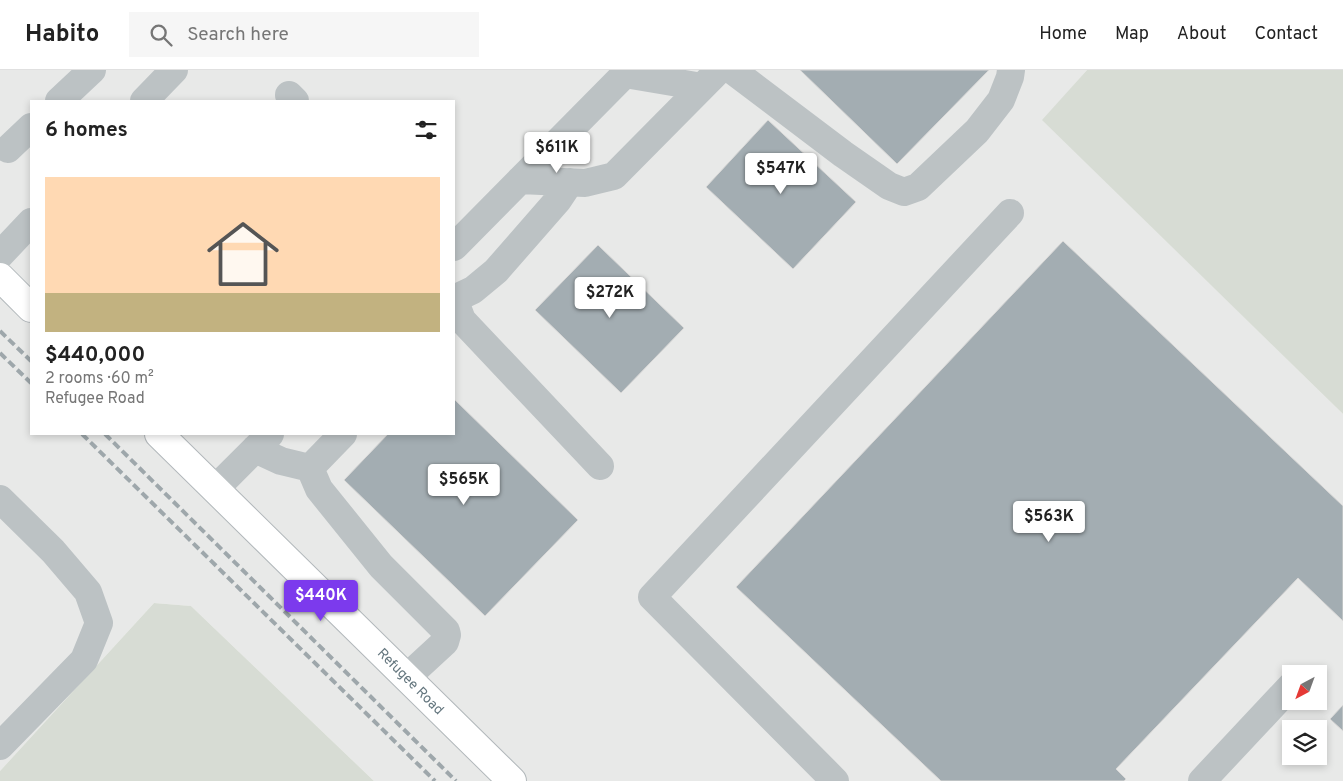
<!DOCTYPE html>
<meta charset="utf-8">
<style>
:root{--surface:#fff;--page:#f6f6f6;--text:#222;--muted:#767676;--line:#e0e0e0;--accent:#7c3aed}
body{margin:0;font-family:Overpass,sans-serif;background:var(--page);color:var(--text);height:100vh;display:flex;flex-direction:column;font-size:19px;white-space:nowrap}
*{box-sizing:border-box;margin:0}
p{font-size:16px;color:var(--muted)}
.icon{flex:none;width:28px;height:28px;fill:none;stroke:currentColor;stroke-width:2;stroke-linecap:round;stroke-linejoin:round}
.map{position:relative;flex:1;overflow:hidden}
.panel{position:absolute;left:30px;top:30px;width:425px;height:335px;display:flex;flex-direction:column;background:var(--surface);border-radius:0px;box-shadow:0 2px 8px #0003}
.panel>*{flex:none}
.needle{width:32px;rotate:221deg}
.tools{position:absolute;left:1282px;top:595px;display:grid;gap:10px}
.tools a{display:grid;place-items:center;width:45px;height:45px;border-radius:0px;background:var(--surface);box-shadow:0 2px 8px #0003;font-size:25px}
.price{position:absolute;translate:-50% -42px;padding:0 11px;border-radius:5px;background:#fff;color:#222;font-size:16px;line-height:32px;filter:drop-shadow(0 1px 2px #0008)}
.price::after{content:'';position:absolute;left:50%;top:30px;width:15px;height:11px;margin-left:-8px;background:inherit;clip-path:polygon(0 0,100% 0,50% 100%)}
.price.on{background:var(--accent);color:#fff}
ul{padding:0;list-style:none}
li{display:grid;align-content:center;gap:10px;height:265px;padding:0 15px}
li span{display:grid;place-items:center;height:155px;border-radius:0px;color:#555}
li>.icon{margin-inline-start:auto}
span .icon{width:90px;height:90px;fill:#fffc;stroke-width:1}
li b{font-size:21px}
h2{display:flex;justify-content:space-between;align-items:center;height:60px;padding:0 15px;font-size:21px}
header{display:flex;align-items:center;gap:30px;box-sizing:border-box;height:70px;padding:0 25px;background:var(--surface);border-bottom:1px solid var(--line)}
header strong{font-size:24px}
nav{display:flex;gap:28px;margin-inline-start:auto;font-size:18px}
.search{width:350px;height:45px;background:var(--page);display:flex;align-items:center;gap:12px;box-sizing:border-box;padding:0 18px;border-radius:0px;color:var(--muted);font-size:19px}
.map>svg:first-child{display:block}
.built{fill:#e8e9e8;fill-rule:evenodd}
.green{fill:#d7dcd4}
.building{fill:#a3adb2;stroke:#d9d8d7}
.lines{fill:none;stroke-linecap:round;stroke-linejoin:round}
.major-casing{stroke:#b2b8bb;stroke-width:30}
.minor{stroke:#bcc2c4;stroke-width:28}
.major{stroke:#fff;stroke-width:28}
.rail{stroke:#9ea7ab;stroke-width:4;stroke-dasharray:8 4;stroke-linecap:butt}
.labels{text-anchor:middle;stroke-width:5;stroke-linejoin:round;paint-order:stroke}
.street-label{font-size:14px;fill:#64767e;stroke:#fff}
</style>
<header>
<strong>Habito</strong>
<div class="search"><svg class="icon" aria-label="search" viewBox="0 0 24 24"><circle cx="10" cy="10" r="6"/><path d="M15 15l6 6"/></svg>Search here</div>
<nav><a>Home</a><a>Map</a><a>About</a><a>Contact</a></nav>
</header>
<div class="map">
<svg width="1343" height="711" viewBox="0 0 1343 711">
<rect width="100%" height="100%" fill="#f7f7f4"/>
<path class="built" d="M 0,0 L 1087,0 L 1043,50 L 1343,344 L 1343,711 L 374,711 L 191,536 L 154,533 L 0,701 ZM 31,31 L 454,31 L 454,364 L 31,364 ZM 1291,604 L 1319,604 L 1319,631 L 1291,631 ZM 1291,659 L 1319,659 L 1319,686 L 1291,686 Z"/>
<path class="green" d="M 1087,0 L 1343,0 L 1343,344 L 1042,50 Z
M 154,533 L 191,536 L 374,711 L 0,711 L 0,701 Z"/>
<path class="building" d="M 800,0 L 989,0 L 897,94 Z
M 768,50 L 856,132 L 793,199 L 706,117 Z
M 1063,171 L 1343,436 L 1343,551 L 1298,508 L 1116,699 L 1126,709 L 1124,711 L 941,711 L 736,517 Z
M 598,175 L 684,258 L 621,323 L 535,240 Z
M 454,329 L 578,450 L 485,546 L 344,410 L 388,364 L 454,364 Z
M 1343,635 L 1343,661 L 1330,649 Z"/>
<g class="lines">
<g class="major-casing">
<path id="major" d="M 0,207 L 31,238
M 159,364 L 512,711"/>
</g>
<path class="minor" d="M 732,0 L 843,84 L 889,116 L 904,122 L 918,117 L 977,61 L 1001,30 L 1010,7 L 1011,0
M 625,4 L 702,17
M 289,25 L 295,31
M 59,31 L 92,0
M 144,31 L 174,0
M 8,79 L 31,57
M 520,110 L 585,113 L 614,106 L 719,0
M 454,177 L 629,0
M 0,185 L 31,152
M 454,229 L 462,250 L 600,396
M 454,229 L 473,220 L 496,201 L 558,130 L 570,112
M 255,379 L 281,391 L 310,398 L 343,364
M 310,398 L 319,419 L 381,496 L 446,561 L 447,565 L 445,572 L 407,607
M 215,419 L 270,364
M 0,429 L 53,481 L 88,522 L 99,553 L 84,590 L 0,676
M 835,711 L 652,527 L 1010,143
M 1202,711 L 1291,616"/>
<use href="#major" class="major"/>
<path class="rail" d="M 0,261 L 31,291
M 0,283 L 31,313
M 82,364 L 435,711
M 105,364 L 456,711"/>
</g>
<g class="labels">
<g class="street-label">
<text transform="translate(411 611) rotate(45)" y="5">Refugee Road</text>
</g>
</g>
</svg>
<div class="tools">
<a><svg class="needle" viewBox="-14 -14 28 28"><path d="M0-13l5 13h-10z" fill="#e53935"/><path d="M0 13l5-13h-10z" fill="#767676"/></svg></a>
<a><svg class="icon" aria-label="layers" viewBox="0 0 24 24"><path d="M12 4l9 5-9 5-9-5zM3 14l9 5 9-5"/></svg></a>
</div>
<b class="price" style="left:557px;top:104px">$611K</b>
<b class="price" style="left:781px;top:125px">$547K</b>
<b class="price" style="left:610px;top:249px">$272K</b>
<b class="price" style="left:464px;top:436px">$565K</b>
<b class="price" style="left:1049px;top:473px">$563K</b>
<b class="price on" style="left:321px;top:552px">$440K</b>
<section class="panel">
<h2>6 homes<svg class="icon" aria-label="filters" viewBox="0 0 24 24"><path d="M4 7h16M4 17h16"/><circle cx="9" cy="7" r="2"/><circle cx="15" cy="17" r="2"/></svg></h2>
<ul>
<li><span style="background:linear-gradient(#ffd9b3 75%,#c2b280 0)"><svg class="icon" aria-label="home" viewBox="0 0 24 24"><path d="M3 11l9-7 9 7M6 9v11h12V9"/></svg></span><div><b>$440,000</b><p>2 rooms · 60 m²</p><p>Refugee Road</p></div></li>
</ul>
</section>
</div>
